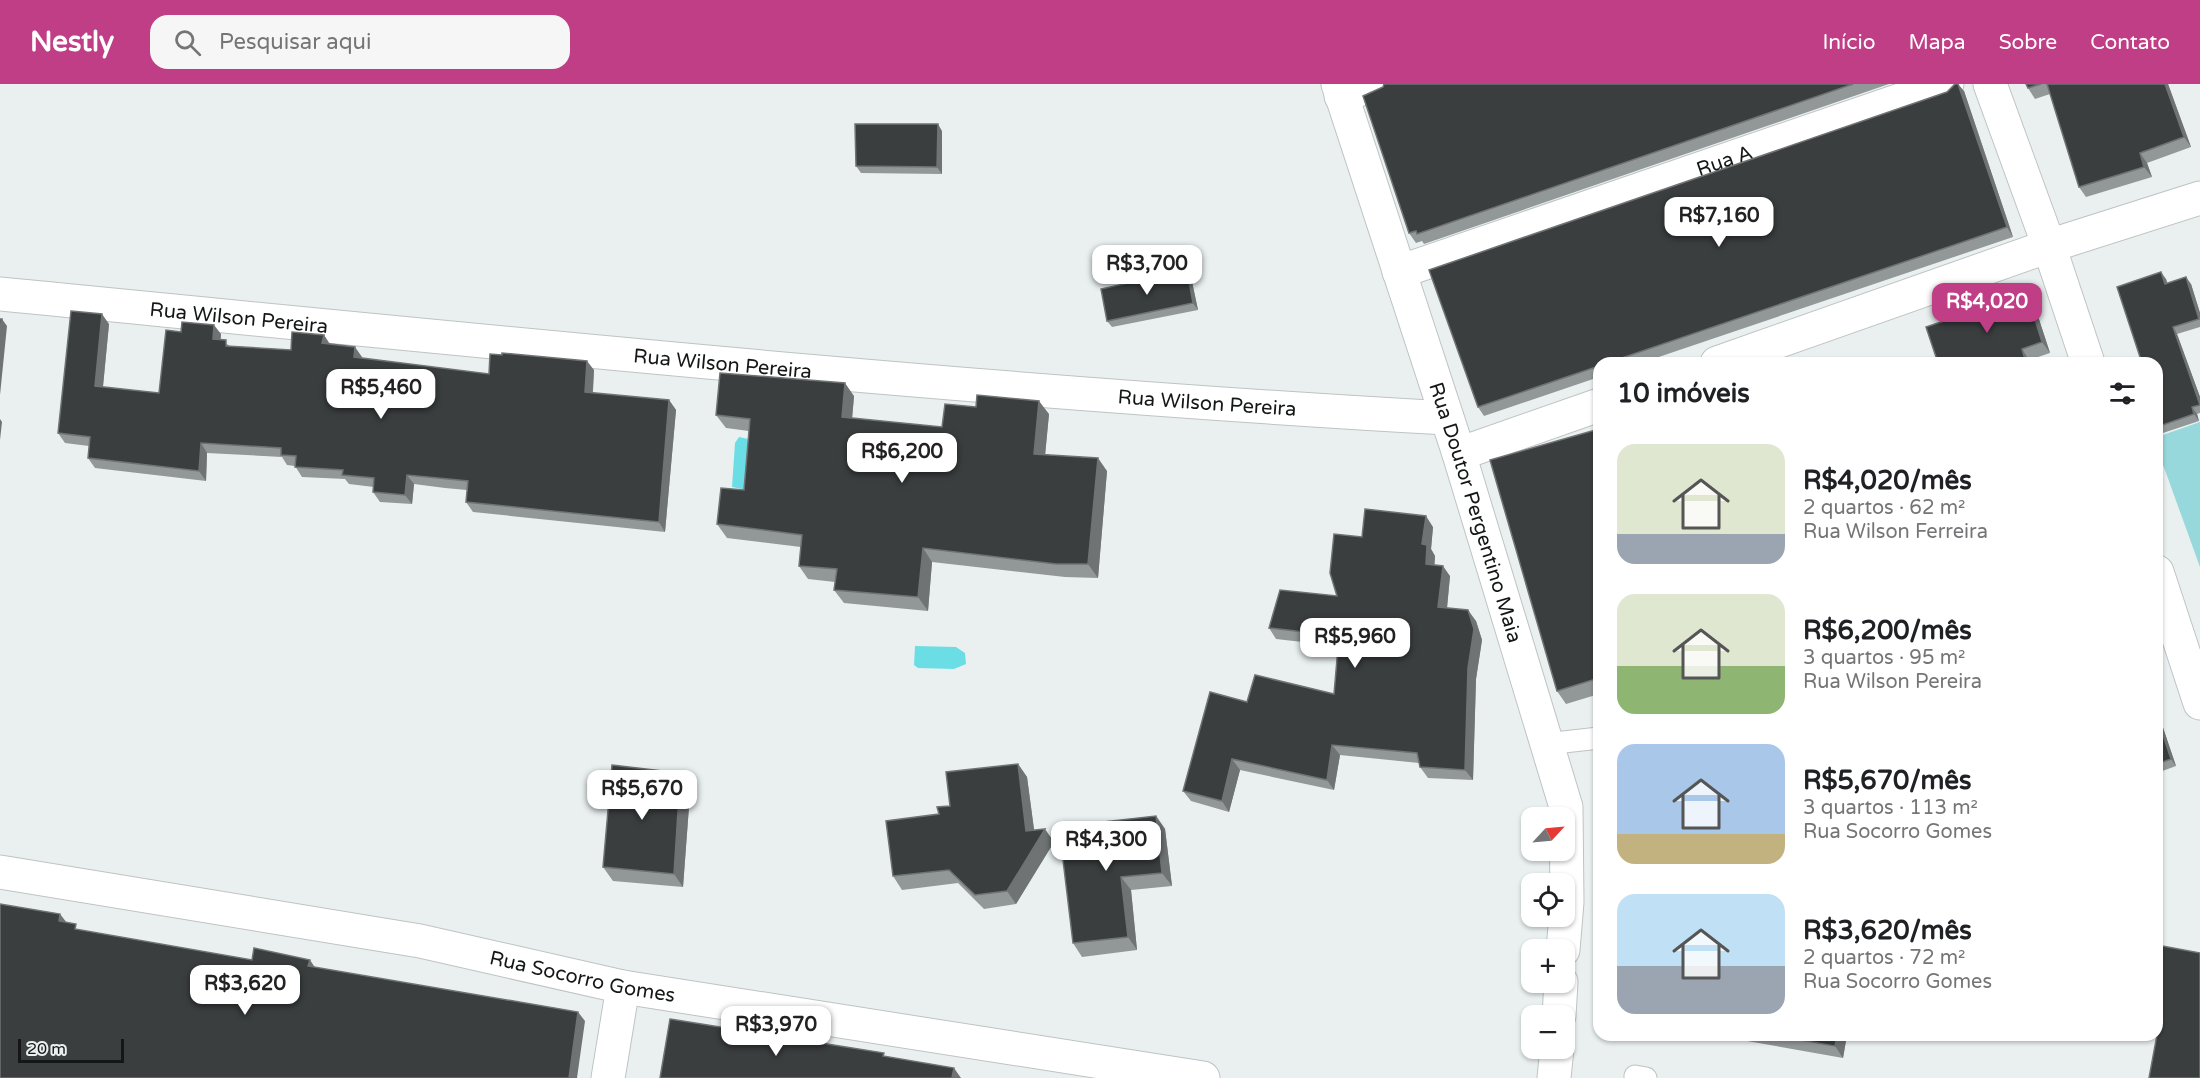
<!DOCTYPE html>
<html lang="pt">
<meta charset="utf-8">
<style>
:root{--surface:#fff;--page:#f6f6f6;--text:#202124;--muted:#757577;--accent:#c03e85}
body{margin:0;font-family:"Varela Round",sans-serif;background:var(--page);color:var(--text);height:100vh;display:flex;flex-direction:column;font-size:22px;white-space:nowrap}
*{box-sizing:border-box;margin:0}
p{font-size:20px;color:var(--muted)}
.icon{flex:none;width:33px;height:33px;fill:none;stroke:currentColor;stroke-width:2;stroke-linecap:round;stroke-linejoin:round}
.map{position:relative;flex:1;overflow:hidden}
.sheet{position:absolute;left:1593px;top:273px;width:570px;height:684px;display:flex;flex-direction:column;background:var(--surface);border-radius:18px;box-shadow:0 2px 4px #0004}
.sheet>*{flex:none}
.needle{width:39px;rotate:64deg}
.controls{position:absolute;left:1521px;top:723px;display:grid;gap:12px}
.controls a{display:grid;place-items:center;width:54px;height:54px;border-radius:12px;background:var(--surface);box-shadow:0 2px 4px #0004;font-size:30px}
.scale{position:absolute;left:18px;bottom:15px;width:106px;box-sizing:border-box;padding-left:6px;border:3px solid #151717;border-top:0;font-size:16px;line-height:21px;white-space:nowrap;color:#151717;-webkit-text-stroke:4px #eaf0f0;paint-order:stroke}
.price{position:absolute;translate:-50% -51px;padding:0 14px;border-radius:12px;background:#fff;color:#222;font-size:20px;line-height:39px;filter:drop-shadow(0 2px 3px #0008)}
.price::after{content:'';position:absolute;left:50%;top:36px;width:18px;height:14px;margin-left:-9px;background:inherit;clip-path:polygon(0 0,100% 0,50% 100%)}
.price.selected{background:var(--accent);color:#fff}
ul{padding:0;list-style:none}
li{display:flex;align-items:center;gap:18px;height:150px;padding:0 24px}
li span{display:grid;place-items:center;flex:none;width:168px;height:120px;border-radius:18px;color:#555}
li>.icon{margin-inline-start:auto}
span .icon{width:72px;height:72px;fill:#fffc;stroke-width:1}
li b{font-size:26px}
h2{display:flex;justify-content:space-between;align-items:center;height:72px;padding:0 24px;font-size:26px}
header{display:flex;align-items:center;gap:36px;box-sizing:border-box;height:84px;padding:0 30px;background:var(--accent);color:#fff}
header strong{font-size:28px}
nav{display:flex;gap:33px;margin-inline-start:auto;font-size:21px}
.search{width:420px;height:54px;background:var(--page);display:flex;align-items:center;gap:15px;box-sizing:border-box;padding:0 21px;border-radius:18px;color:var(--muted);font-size:22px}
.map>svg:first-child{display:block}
.green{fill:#97d8dc}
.water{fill:#6bdee5}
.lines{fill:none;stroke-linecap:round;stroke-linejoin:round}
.service-casing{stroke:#bec3c4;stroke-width:23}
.minor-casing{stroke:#bec3c4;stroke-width:35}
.service{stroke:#fff;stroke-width:21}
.minor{stroke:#fff;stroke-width:33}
.wall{fill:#929798}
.shaded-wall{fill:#6f7374}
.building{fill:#3a3e3f;stroke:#6f7374;stroke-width:1.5}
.labels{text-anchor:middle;stroke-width:6;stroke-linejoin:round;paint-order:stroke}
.street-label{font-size:20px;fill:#151717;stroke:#eaf0f0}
</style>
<header>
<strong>Nestly</strong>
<div class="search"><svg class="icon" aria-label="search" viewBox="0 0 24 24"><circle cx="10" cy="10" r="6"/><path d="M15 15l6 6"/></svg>Pesquisar aqui</div>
<nav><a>Início</a><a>Mapa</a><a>Sobre</a><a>Contato</a></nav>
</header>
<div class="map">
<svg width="2200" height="994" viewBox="0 0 2200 994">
<rect width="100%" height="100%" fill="#eaf0f0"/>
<path class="green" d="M 2200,338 L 2200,483 L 2157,364 L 2157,353 Z"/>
<path class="water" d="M 739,353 L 753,356 L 747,406 L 732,403 L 735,359 Z
M 915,562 L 956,563 L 965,569 L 966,580 L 954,585 L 918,584 L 914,581 Z"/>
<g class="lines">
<g class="service-casing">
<path id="service" d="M 1546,660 L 1599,654
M 1635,992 L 1646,994"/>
</g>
<g class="minor-casing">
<g id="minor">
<path id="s1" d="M 1338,0 L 1459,370 L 1566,723 L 1567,818 L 1563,866"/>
<path d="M 1990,0 L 2049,162 L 2088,279"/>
<path d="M 1341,12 L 1376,0"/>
<path id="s2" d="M 1399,188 L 1947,0"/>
<path id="s3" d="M 0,210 C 482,257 964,307 1447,334"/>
<path d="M 1717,279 L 2049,162 L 2200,114"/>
<path d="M 1459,370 L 1599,321"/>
<path d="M 2157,488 L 2200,619"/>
<path id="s4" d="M 0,788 L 420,857 L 623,903 L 1203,994"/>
<path d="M 1559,932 L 1561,898"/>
<path d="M 608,994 L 623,903"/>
<path d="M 1554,994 L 1557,964"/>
</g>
</g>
<use href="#service" class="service"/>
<use href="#minor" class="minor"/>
</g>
<path class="wall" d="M 1384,0 L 1889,0 L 1424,160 L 1422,157 L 1416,159 L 1409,149 L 1383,3 Z
M 2026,0 L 2168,0 L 2191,63 L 2147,79 L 2152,93 L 2086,113 L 2079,103 L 2050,10 L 2035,15 L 2028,4 Z
M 1964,7 L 2013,153 L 1641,279 L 1599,279 L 1599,293 L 1484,332 L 1478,323 L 1947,8 Z
M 942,47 L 942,90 L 861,89 L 856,82 Z
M 1191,193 L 1198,226 L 1112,243 L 1107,237 Z
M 2166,195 L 2167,199 L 2191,200 L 2200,229 L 2200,243 L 2177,250 L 2200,313 L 2200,329 L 2197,330 L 2199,337 L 2157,351 L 2157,279 Z
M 2034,220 L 2050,269 L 2029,276 L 1938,279 Z
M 109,240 L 103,303 L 159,309 L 181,248 L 221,250 L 220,256 L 230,262 L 291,266 L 324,251 L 330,260 L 362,273 L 362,274 L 489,290 L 594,286 L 593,309 L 669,316 L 676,326 L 665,448 L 473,428 L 466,418 L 467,406 L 445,404 L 414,400 L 412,420 L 380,418 L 373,408 L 374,403 L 349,400 L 345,395 L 302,393 L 295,382 L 287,381 L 282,373 L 207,369 L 206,397 L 95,384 L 88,374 L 89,362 L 65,359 L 58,349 Z
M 854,312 L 852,334 L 942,343 L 1049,330 L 1045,370 L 1107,387 L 1098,494 L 1065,493 L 932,478 L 928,527 L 844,519 L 834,506 L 835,498 L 808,495 L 799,482 L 801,463 L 727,454 L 717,440 L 744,406 L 749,347 L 726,344 L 716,331 Z
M 1599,345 L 1599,610 L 1566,620 L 1557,607 Z
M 1433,443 L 1431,465 L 1435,472 L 1434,481 L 1450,492 L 1447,524 L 1476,537 L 1482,556 L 1476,595 L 1473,696 L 1428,694 L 1420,683 L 1419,679 L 1340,671 L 1334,706 L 1240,686 L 1229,728 L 1191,717 L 1183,707 L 1247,618 L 1334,610 L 1338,562 L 1276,555 L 1269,544 L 1337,512 Z
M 2157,626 L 2176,682 L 2157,689 Z
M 1018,680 L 1027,693 L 1034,746 L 1054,758 L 1016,820 L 984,825 L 958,799 L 902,806 L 893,792 L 939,730 L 950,722 Z
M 662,687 L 668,695 L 680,696 L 690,709 L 683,803 L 613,797 L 603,783 Z
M 1156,732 L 1165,745 L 1172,802 L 1131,806 L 1137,866 L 1082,873 L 1073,859 Z
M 2157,861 L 2200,869 L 2161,930 L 2157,929 Z
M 1713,951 L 1847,951 L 1843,974 Z"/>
<path class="shaded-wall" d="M 1958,0 L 1964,7 L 2013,153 L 2007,143 Z
M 2165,0 L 2168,0 L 2191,63 L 2184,53 Z
M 938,40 L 942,47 L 942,90 L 937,83 Z
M 2140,69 L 2147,79 L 2152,93 L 2144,83 Z
M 1187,186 L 1191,193 L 1198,226 L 1193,219 Z
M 2161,188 L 2166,195 L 2170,207 L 2165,200 Z
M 2186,193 L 2191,200 L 2200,229 L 2200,235 Z
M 2027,209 L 2034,220 L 2050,269 L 2042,258 Z
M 102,230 L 109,240 L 102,312 L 95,302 Z
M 2,235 L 7,242 L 0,311 L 0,255 Z
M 214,241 L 221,250 L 220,265 L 213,255 Z
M 2173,243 L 2177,250 L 2200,313 L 2200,319 Z
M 324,251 L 330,261 L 322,259 Z
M 355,263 L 362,273 L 361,283 L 354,273 Z
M 2022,265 L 2029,276 L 2030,279 L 2026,279 Z
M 587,277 L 594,286 L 592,318 L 585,308 Z
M 845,299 L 854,312 L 851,347 L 842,333 Z
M 669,316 L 676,326 L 665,448 L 659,438 Z
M 1039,317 L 1049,330 L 1044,383 L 1034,370 Z
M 2192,323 L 2197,330 L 2199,337 L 2194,330 Z
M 0,335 L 2,338 L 0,356 Z
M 201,359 L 207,369 L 206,397 L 199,387 Z
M 1098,374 L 1107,387 L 1098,494 L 1088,480 Z
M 407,391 L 414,400 L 412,420 L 405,411 Z
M 1426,432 L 1433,443 L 1431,465 L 1435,472 L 1434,491 L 1426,480 L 1422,460 Z
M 923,464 L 932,478 L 928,527 L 918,513 Z
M 1443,482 L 1450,492 L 1446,534 L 1438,523 Z
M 1468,526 L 1476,537 L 1482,556 L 1476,595 L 1473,696 L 1465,686 Z
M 2157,626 L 2176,682 L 2171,675 L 2157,633 Z
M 1332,661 L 1340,671 L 1334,706 L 1327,696 Z
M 1232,675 L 1240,686 L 1229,728 L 1222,717 Z
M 1018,680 L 1027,693 L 1036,760 L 1045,745 L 1054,758 L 1016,820 L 1007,807 L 1026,747 Z
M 662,687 L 671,700 L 661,695 Z
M 680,696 L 690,709 L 683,803 L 674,790 Z
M 1156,732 L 1165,745 L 1172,802 L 1162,789 Z
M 1121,793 L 1131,806 L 1137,866 L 1128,853 Z
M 60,830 L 67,839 L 59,837 Z
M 310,876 L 316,885 L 308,882 Z
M 578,928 L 585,937 L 577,994 L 569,994 Z
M 1837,951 L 1847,951 L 1843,974 L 1835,962 Z
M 954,984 L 961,994 L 952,994 Z"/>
<path class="building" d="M 1384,0 L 1853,0 L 1417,150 L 1416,147 L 1409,149 L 1363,12 L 1383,3 Z
M 1955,0 L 1958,0 L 2007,143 L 1607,279 L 1599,279 L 1599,282 L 1478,323 L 1429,186 L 1947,8 Z
M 2026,0 L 2041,0 L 2028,4 Z
M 2047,0 L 2165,0 L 2184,53 L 2140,69 L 2144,83 L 2079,103 Z
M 855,40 L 938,40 L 937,83 L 856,82 Z
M 1187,186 L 1193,219 L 1107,237 L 1101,205 Z
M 2161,188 L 2165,200 L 2186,193 L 2199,235 L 2173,243 L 2200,321 L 2192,323 L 2194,330 L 2157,343 L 2157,279 L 2142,279 L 2117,203 Z
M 2027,209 L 2042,258 L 2022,265 L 2026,279 L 1938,279 L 1926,243 Z
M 71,227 L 102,230 L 95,302 L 159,309 L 166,246 L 181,248 L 182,238 L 214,241 L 213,255 L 226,256 L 226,262 L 291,266 L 292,248 L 324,251 L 322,259 L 355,263 L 354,273 L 489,290 L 490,270 L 502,271 L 502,269 L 587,277 L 585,308 L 669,316 L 659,438 L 466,418 L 468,397 L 438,394 L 407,391 L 405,411 L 373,408 L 374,394 L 342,391 L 343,386 L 295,383 L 296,372 L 281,371 L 281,364 L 201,359 L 199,387 L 88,374 L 90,353 L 58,349 Z
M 0,235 L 2,235 L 0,255 Z
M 720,289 L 845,299 L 842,333 L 942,343 L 945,320 L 976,323 L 977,311 L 1039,317 L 1034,370 L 1098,374 L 1088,480 L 1056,480 L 923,464 L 918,513 L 834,506 L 837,485 L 799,482 L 802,451 L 717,440 L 721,404 L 744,406 L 750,335 L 716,331 Z
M 1599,345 L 1599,594 L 1557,607 L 1490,376 Z
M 1365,425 L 1426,432 L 1422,460 L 1427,461 L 1426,480 L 1443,482 L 1438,523 L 1468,526 L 1474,545 L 1468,584 L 1465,686 L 1420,683 L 1417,669 L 1332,661 L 1327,696 L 1232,675 L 1222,717 L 1183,707 L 1210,608 L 1247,618 L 1255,591 L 1334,610 L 1339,552 L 1269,544 L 1280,506 L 1337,512 L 1330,489 L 1334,450 L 1362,453 Z
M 2157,633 L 2171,675 L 2157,680 Z
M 1018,680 L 1026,747 L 1045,745 L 1007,807 L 975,811 L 949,786 L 893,792 L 886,737 L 939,730 L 937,723 L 950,722 L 946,688 Z
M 1599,680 L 1599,706 L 1595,705 Z
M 612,681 L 662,687 L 661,695 L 680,696 L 674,790 L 603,783 Z
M 1156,732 L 1162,789 L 1121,793 L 1128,853 L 1073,859 L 1059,743 Z
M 0,820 L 60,830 L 59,837 L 76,840 L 75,845 L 252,876 L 254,864 L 310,876 L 308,882 L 578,928 L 569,994 L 0,994 Z
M 2157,861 L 2200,869 L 2200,994 L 2149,994 L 2162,924 L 2157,923 Z
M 670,935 L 884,969 L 883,972 L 954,984 L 952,994 L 660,994 Z
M 1771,951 L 1837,951 L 1835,962 Z"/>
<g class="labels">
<g class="street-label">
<text dy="7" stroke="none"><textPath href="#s2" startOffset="344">Rua A</textPath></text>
<text dy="7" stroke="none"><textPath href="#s3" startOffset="240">Rua Wilson Pereira</textPath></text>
<text dy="7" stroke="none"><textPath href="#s3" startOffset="726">Rua Wilson Pereira</textPath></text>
<text dy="7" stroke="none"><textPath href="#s3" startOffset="1212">Rua Wilson Pereira</textPath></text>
<text dy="7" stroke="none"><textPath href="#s1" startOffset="450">Rua Doutor Pergentino Maia</textPath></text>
<text dy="7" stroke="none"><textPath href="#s4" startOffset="592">Rua Socorro Gomes</textPath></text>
</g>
</g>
</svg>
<div class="controls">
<a><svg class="needle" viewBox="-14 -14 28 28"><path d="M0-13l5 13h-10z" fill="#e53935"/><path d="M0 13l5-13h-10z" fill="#757577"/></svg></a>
<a><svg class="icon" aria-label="locate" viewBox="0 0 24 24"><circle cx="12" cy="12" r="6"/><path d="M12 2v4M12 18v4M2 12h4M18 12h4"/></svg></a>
<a>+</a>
<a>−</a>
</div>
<div class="scale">20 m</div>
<b class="price" style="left:1719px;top:164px">R$7,160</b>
<b class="price" style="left:1147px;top:212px">R$3,700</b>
<b class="price selected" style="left:1987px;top:250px">R$4,020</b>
<b class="price" style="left:381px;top:336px">R$5,460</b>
<b class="price" style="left:902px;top:400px">R$6,200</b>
<b class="price" style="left:1355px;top:585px">R$5,960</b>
<b class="price" style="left:642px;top:737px">R$5,670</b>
<b class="price" style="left:1106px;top:788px">R$4,300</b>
<b class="price" style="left:245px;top:932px">R$3,620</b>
<b class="price" style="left:776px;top:973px">R$3,970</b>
<section class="sheet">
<h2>10 imóveis<svg class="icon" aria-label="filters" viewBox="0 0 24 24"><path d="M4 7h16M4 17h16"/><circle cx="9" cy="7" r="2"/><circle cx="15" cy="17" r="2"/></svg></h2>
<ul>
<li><span style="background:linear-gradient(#dfe7d0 75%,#9aa5b1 0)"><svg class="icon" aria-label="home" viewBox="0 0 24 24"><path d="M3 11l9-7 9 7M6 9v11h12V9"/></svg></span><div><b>R$4,020/mês</b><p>2 quartos · 62 m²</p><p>Rua Wilson Ferreira</p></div></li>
<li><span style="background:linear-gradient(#dfe7d0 60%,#8fb573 0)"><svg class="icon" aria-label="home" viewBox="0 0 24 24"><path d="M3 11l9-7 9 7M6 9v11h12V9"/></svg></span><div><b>R$6,200/mês</b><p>3 quartos · 95 m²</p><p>Rua Wilson Pereira</p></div></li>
<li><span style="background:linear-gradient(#a9c7e8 75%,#c2b280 0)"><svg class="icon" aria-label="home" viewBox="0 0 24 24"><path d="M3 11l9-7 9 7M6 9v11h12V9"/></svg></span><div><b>R$5,670/mês</b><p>3 quartos · 113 m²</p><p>Rua Socorro Gomes</p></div></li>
<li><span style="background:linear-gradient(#bfe0f5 60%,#9aa5b1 0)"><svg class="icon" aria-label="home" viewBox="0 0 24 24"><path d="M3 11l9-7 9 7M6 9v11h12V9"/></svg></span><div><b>R$3,620/mês</b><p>2 quartos · 72 m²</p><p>Rua Socorro Gomes</p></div></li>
</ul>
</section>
</div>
